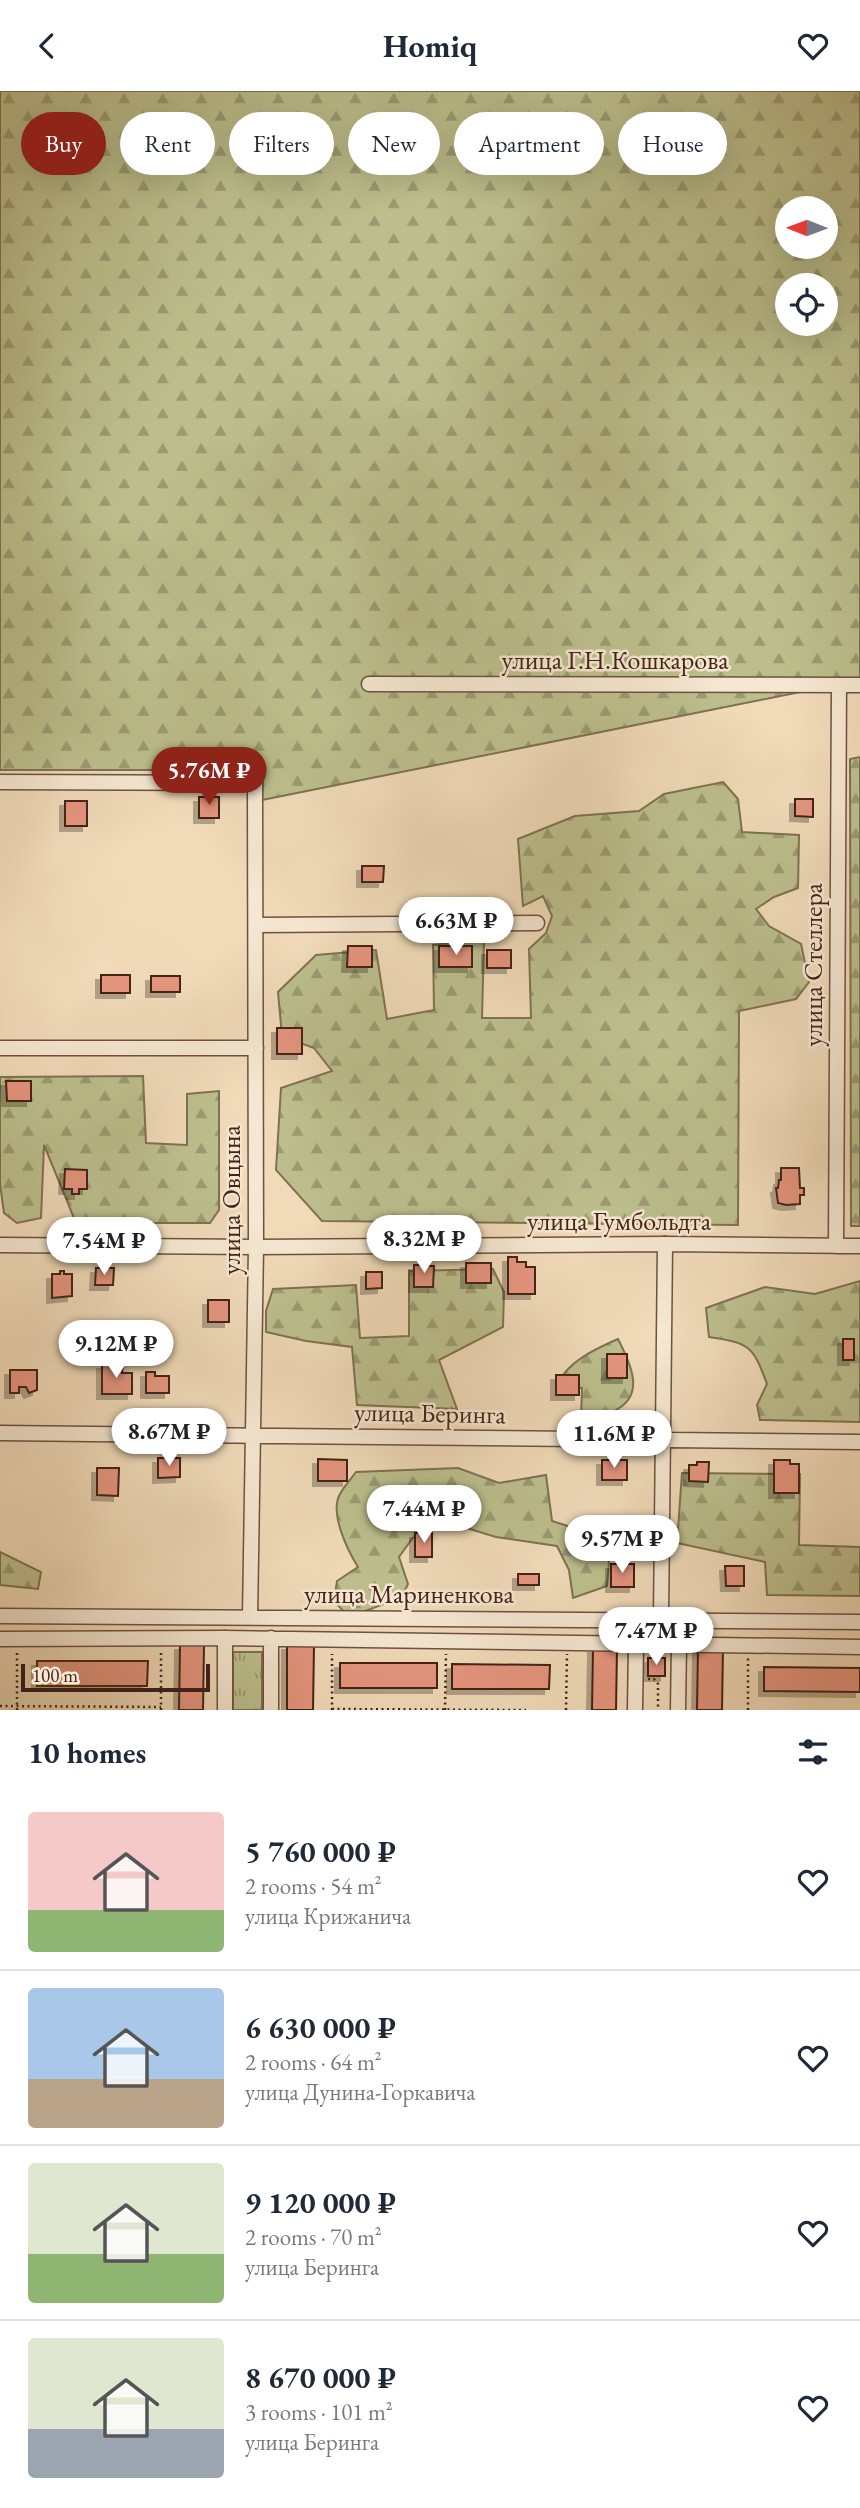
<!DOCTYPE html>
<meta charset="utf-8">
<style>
:root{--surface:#fff;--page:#f2f2f3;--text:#1f2937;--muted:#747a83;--line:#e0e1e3;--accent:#8f2418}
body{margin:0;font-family:"EB Garamond",serif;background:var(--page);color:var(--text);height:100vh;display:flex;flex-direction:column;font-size:26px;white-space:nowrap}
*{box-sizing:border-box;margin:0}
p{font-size:23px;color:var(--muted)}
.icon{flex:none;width:38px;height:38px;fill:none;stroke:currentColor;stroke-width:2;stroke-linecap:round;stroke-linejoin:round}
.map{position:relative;height:1619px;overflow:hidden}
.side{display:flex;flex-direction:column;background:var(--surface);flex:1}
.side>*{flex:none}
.banner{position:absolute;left:21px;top:21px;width:819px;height:63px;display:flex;gap:14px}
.needle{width:46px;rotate:271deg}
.fabs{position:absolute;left:775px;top:105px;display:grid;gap:14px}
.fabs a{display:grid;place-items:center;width:63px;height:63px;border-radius:50%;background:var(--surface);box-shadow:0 7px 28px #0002;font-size:35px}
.scale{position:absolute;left:21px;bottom:18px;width:189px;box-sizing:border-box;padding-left:7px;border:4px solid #442317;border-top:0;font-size:19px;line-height:24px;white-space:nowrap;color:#442317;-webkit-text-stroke:5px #f5e7d1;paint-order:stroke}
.price{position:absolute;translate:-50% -60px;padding:0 16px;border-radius:24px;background:#fff;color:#222;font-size:23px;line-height:46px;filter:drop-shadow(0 2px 4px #0008)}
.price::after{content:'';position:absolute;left:50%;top:42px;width:21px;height:16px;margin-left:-10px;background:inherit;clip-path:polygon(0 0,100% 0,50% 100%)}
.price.selected{background:var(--accent);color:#fff}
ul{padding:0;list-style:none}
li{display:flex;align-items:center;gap:21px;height:175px;padding:0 28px}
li+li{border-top:2px solid var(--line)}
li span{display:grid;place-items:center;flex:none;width:196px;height:140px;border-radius:7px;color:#555}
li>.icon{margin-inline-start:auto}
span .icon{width:84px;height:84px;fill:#fffc;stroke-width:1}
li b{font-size:30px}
h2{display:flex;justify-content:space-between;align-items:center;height:84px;padding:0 28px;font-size:30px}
.pill{padding:0 24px;border-radius:32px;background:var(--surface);box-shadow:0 7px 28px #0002;font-size:24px;line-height:63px}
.pill.selected{background:var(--accent);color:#fff}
header{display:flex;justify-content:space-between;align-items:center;height:91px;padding:0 28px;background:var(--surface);font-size:32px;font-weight:700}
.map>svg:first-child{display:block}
.forest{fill:url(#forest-firs);stroke:#807152;stroke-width:2;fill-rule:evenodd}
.park{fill:url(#park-tufts);stroke:#807152;stroke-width:2}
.building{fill:#e5957e;stroke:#442317;stroke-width:2;filter:url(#shadow)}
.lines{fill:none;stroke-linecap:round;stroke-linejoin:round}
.minor-casing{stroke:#6f513f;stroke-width:17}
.path{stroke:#442317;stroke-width:2.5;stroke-dasharray:2 3.5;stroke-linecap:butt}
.minor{stroke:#f5e7d1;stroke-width:14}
.labels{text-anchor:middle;stroke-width:5;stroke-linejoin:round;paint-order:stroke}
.street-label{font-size:26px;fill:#442317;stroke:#f5e7d1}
</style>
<header><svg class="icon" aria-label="back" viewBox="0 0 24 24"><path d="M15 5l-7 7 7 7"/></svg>Homiq<svg class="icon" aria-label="heart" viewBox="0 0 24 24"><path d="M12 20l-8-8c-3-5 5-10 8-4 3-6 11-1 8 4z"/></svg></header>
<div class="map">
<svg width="860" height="1619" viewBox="0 0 860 1619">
<defs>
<pattern id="forest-firs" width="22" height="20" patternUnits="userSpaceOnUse" patternTransform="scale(1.75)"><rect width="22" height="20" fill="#bcbf8d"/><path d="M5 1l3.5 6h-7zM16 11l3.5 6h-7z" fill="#9a9b72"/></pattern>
<pattern id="park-tufts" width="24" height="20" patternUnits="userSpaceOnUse" patternTransform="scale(1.75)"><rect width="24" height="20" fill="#bcbf8d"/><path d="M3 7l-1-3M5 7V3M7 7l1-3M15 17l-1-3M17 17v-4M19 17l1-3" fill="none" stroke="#9a9b72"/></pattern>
<filter id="shadow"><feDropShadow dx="-5" dy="5" stdDeviation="0" flood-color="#0004"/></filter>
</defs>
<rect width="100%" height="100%" fill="#f0dab8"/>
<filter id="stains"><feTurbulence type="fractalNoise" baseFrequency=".00286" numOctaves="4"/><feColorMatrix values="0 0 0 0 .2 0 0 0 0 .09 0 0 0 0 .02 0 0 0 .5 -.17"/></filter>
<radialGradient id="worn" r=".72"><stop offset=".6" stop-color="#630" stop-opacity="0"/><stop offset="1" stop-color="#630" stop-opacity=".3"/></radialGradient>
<path class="forest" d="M 0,0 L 860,0 L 860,589 L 262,709 L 263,679 L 0,679 ZM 788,117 L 826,117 L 826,156 L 788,156 ZM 788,194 L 826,194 L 826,233 L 788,233 Z
M 860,666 L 860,1135 L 851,1135 L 850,668 Z
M 723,691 L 738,708 L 742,741 L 799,744 L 798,797 L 774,806 L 756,818 L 769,835 L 801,853 L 809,891 L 796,908 L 739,920 L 738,1134 L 322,1130 L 276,1079 L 281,997 L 332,980 L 314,957 L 282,945 L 278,901 L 316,864 L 376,859 L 387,928 L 434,919 L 433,854 L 484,849 L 482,927 L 531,927 L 529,858 L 546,842 L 552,825 L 543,805 L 523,815 L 518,748 L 575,725 L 639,720 L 664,703 Z
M 143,985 L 146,1052 L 187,1054 L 187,1003 L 219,1000 L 219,1119 L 210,1132 L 76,1132 L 44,1054 L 41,1127 L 17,1132 L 4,1122 L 0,1093 L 0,986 Z
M 493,1178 L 504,1201 L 503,1236 L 439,1269 L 457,1318 L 357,1314 L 352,1256 L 306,1250 L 266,1241 L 266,1220 L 273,1198 L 356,1194 L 360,1247 L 409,1245 L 409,1180 Z
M 860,1190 L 860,1331 L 760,1329 L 757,1314 L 767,1293 C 753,1255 750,1252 709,1246 L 706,1217 L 765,1196 L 815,1203 Z
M 618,1248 C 631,1274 647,1306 612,1321 L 612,1331 L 581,1327 L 582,1297 L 557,1294 C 567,1271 595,1258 618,1248 Z
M 458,1377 L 499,1392 L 546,1384 L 552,1430 L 590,1442 L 609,1471 L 607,1495 L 573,1507 L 569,1479 L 557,1455 L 496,1446 L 440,1429 L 417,1441 L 399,1466 L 408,1493 L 402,1506 L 363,1521 L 345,1522 L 334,1510 L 337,1490 L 358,1476 C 348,1460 329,1422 340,1403 C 344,1395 351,1388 356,1381 Z
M 682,1382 L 800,1383 L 799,1454 L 860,1456 L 860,1505 L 767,1504 L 765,1471 L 677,1452 Z
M 0,1461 L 41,1481 L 38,1498 L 0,1494 Z"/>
<path class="park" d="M 233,1561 L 262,1561 L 262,1619 L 233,1619 Z"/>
<path class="building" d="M 199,706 L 219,706 L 219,727 L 199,727 Z
M 795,708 L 813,708 L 813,726 L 795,725 Z
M 65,710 L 87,710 L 87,735 L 65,735 Z
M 362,775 L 384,775 L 383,791 L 362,791 Z
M 348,855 L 372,855 L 372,876 L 347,876 Z
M 439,855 L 472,855 L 472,876 L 439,876 Z
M 487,859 L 511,859 L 511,877 L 487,877 Z
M 101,884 L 130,884 L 130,902 L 101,902 Z
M 151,885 L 180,885 L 180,901 L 151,901 Z
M 277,937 L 302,937 L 302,963 L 277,963 Z
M 6,990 L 31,990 L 31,1010 L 7,1010 Z
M 781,1077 L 799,1077 L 800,1097 L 804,1097 L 804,1104 L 800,1104 L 800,1113 L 786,1114 L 778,1112 L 776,1097 L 778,1097 L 779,1089 L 781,1089 Z
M 65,1078 L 87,1079 L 87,1098 L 79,1098 L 79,1103 L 72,1103 L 72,1098 L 64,1098 Z
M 508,1166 L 517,1166 L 517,1171 L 526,1171 L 526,1176 L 535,1176 L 535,1203 L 508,1203 Z
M 421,1169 L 427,1169 L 427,1175 L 434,1175 L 433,1196 L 414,1196 L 414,1174 L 421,1174 Z
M 466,1172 L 491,1172 L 491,1192 L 466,1192 Z
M 96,1177 L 114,1177 L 113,1194 L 95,1194 Z
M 60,1180 L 64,1180 L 64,1183 L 72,1183 L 72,1205 L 52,1207 L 52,1183 L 60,1183 Z
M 366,1181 L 382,1181 L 382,1197 L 366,1198 Z
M 208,1209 L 229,1209 L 229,1231 L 208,1231 Z
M 843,1248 L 854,1248 L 854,1269 L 843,1269 Z
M 607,1263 L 627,1263 L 627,1287 L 607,1287 Z
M 102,1273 L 123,1273 L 122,1282 L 132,1282 L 132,1303 L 102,1303 Z
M 10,1279 L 37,1279 L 37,1299 L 29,1302 L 26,1296 L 19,1296 L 19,1302 L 10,1302 Z
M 146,1281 L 155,1281 L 155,1285 L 169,1285 L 169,1302 L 146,1302 Z
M 556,1284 L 579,1284 L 579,1304 L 556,1304 Z
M 158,1367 L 180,1367 L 180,1386 L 158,1387 Z
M 318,1368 L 347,1369 L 347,1390 L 318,1390 Z
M 602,1369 L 627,1369 L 627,1389 L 602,1389 Z
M 774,1369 L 790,1369 L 790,1373 L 799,1373 L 799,1402 L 774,1402 Z
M 697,1371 L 709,1371 L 708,1391 L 689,1390 L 689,1374 L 697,1374 Z
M 97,1377 L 119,1377 L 118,1405 L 97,1404 Z
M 415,1442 L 432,1442 L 432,1466 L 415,1466 Z
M 611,1473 L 634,1473 L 634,1496 L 611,1496 Z
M 725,1475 L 744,1475 L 744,1495 L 726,1495 Z
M 518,1483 L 539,1483 L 539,1494 L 518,1494 Z
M 180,1554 L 204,1554 L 203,1619 L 179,1619 Z
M 287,1554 L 314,1554 L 313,1619 L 287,1619 Z
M 593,1557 L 617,1557 L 616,1619 L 592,1619 Z
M 698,1557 L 723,1557 L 722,1619 L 697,1619 Z
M 648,1567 L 665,1567 L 665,1585 L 648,1585 Z
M 37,1570 L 148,1570 L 147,1595 L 37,1595 Z
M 340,1572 L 437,1572 L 437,1597 L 340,1597 Z
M 452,1573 L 550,1574 L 549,1598 L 452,1598 Z
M 764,1576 L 860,1577 L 860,1601 L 764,1600 Z"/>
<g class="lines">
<g class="minor-casing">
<path id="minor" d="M 369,593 L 860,594
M 0,691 L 255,692 L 256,1156 L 250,1526
M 256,834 L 537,832
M 0,957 L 256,957
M 0,1154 L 256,1156 L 665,1153 L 860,1155
M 836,1155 L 839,594
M 0,1342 C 287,1343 573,1350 860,1351
M 0,1525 L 860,1531
M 661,1529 L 665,1153
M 0,1548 L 225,1547 L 860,1556
M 225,1619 L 225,1547
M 271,1619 L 271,1547
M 635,1619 L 636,1553
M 678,1619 L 679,1553"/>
</g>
<path class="path" d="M 648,1588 L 654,1588 L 658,1593 L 658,1619
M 0,1615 L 161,1616
M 332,1618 L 526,1619
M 17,1619 L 17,1559
M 161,1619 L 161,1559
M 332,1619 L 332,1563
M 445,1619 L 446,1563
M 566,1619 L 567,1563
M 748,1619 L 748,1566"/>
<use href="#minor" class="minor"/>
</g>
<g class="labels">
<g class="street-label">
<text x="615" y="578">улица Г.Н.Кошкарова</text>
<text transform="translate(813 874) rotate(-90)" y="9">улица Стеллера</text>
<text transform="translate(231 1109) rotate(-90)" y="9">улица Овцына</text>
<text x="619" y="1139">улица Гумбольдта</text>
<text transform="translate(430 1322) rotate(1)" y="9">улица Беринга</text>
<text x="409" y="1512">улица Мариненкова</text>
</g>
</g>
<rect width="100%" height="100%" filter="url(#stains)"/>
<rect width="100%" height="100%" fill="url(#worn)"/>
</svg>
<div class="fabs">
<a><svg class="needle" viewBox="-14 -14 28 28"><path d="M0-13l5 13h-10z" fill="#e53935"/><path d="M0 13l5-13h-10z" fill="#747a83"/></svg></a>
<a><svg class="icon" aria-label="locate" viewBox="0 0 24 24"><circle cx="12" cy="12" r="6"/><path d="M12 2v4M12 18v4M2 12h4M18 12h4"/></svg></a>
</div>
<div class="scale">100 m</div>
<b class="price selected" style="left:209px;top:716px">5.76M ₽</b>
<b class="price" style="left:456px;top:866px">6.63M ₽</b>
<b class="price" style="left:424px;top:1184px">8.32M ₽</b>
<b class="price" style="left:104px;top:1186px">7.54M ₽</b>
<b class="price" style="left:116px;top:1289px">9.12M ₽</b>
<b class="price" style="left:169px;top:1377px">8.67M ₽</b>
<b class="price" style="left:614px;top:1379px">11.6M ₽</b>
<b class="price" style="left:424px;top:1454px">7.44M ₽</b>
<b class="price" style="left:622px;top:1484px">9.57M ₽</b>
<b class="price" style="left:656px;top:1576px">7.47M ₽</b>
<div class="banner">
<a class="pill selected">Buy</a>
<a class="pill">Rent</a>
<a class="pill">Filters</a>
<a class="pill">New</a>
<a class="pill">Apartment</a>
<a class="pill">House</a>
</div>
</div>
<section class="side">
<h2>10 homes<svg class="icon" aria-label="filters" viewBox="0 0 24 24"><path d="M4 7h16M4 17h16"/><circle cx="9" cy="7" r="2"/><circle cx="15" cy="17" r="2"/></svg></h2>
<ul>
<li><span style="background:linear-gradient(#f6c9c9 70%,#8fb573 0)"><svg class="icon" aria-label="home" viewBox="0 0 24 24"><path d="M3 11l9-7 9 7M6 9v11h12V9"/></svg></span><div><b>5 760 000 ₽</b><p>2 rooms · 54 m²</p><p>улица Крижанича</p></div><svg class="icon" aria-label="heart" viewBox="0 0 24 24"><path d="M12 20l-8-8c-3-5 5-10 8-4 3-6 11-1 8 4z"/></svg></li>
<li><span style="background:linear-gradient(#a9c7e8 65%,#b9a48a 0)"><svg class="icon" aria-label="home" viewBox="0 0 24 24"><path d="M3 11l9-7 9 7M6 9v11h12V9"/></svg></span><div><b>6 630 000 ₽</b><p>2 rooms · 64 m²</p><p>улица Дунина-Горкавича</p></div><svg class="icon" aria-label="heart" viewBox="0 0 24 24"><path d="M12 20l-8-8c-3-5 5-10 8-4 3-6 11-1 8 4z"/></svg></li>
<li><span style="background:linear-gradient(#dfe7d0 65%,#8fb573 0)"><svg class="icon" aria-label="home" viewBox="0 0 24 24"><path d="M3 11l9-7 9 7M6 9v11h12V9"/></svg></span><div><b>9 120 000 ₽</b><p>2 rooms · 70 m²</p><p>улица Беринга</p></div><svg class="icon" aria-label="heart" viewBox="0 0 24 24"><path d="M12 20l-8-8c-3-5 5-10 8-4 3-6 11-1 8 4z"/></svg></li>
<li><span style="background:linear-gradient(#dfe7d0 65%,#9aa5b1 0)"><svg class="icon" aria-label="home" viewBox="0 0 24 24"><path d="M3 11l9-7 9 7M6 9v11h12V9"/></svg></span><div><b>8 670 000 ₽</b><p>3 rooms · 101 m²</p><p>улица Беринга</p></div><svg class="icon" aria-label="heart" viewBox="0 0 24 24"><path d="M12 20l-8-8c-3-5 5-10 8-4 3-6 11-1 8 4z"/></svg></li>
</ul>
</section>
